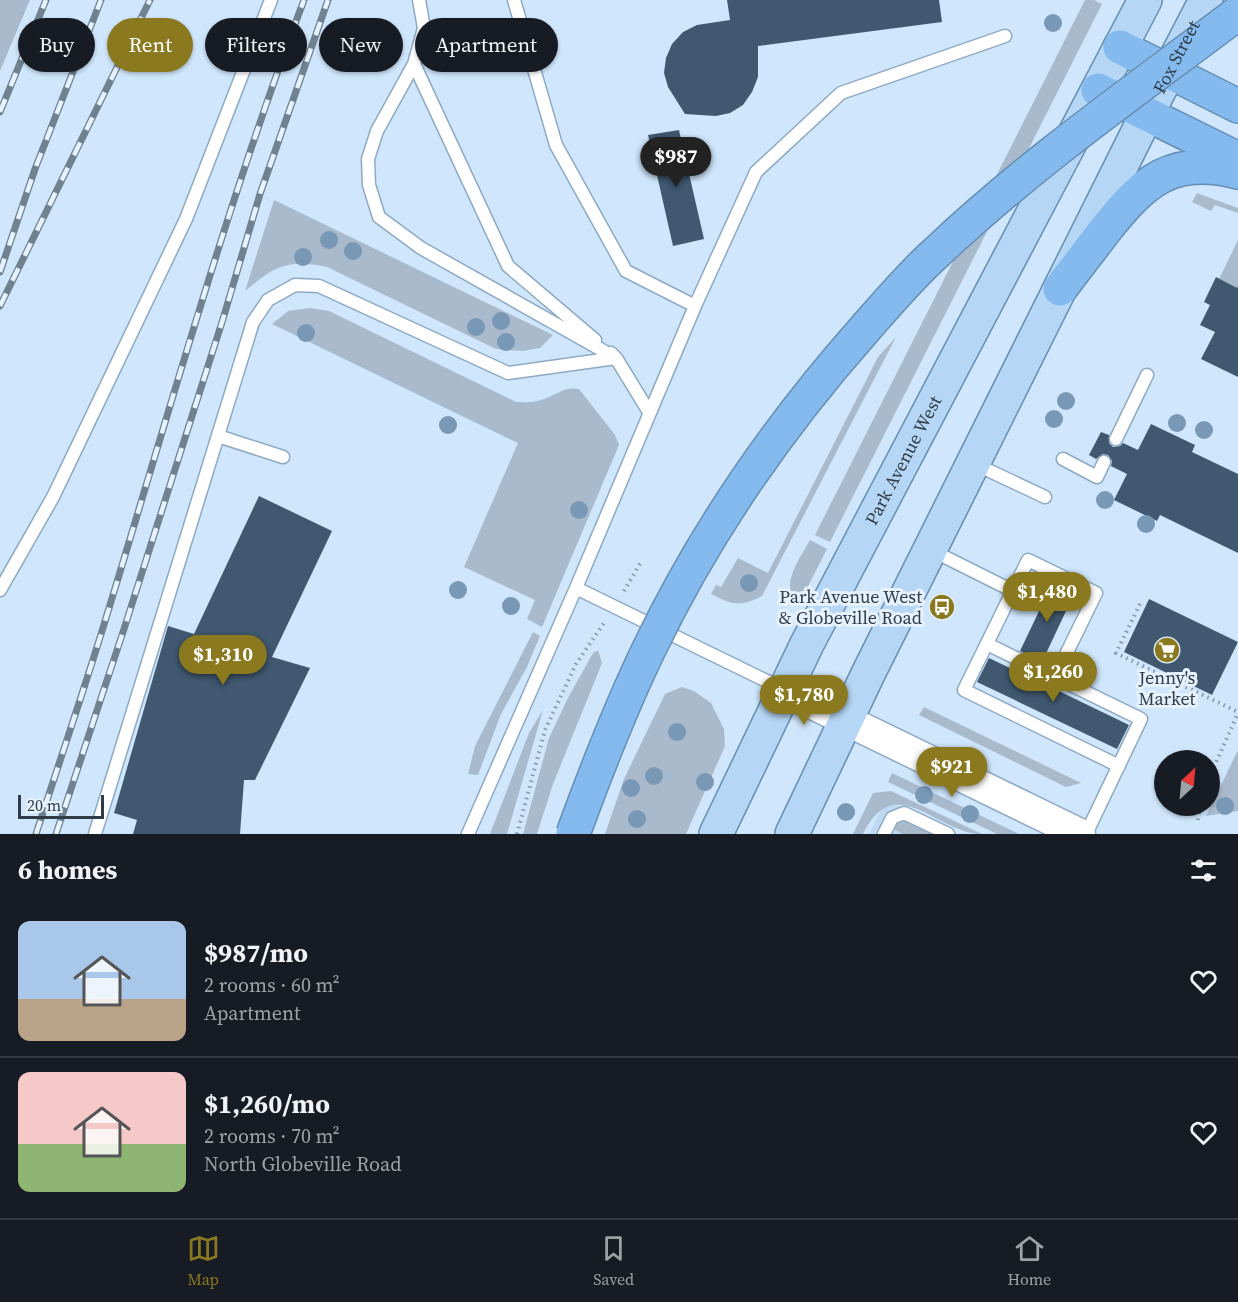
<!DOCTYPE html>
<meta charset="utf-8">
<style>
:root{--surface:#171b24;--page:#242831;--text:#f1f3f6;--muted:#9ea1a6;--line:#363941;--accent:#8a791e}
body{margin:0;font-family:"Source Serif 4",serif;background:var(--page);color:var(--text);height:100vh;display:flex;flex-direction:column;font-size:22px;white-space:nowrap}
*{box-sizing:border-box;margin:0}
p{font-size:20px;color:var(--muted)}
.icon{flex:none;width:33px;height:33px;fill:none;stroke:currentColor;stroke-width:2;stroke-linecap:round;stroke-linejoin:round}
.map{position:relative;height:834px;overflow:hidden}
.sheet{display:flex;flex-direction:column;background:var(--surface);flex:1}
.sheet>*{flex:none}
.banner{position:absolute;left:18px;top:18px;width:600px;height:54px;display:flex;gap:12px}
.needle{width:39px;rotate:26deg}
.controls{position:absolute;left:1154px;top:750px;display:grid;gap:12px}
.controls a{display:grid;place-items:center;width:66px;height:66px;border-radius:50%;background:var(--surface);box-shadow:0 2px 4px #0004;font-size:30px}
.scale{position:absolute;left:18px;bottom:15px;width:86px;box-sizing:border-box;padding-left:6px;border:3px solid #2f3b46;border-top:0;font-size:16px;line-height:21px;white-space:nowrap;color:#2f3b46;-webkit-text-stroke:4px #e6f2fd;paint-order:stroke}
.price{position:absolute;translate:-50% -51px;padding:0 14px;border-radius:21px;background:var(--accent);color:#fff;font-size:20px;line-height:39px;filter:drop-shadow(0 2px 3px #0008)}
.price::after{content:'';position:absolute;left:50%;top:36px;width:18px;height:14px;margin-left:-9px;background:inherit;clip-path:polygon(0 0,100% 0,50% 100%)}
.price.current{background:#222;color:#fff}
ul{padding:0;list-style:none}
li{display:flex;align-items:center;gap:18px;height:150px;padding:0 18px}
li+li{border-top:2px solid var(--line)}
li span{display:grid;place-items:center;flex:none;width:168px;height:120px;border-radius:12px;color:#555}
li>.icon{margin-inline-start:auto}
span .icon{width:72px;height:72px;fill:#fffc;stroke-width:1}
li b{font-size:26px}
h2{display:flex;justify-content:space-between;align-items:center;height:72px;padding:0 18px;font-size:26px}
.chip{padding:0 21px;border-radius:27px;background:var(--surface);box-shadow:0 2px 4px #0004;font-size:21px;line-height:54px}
.chip.current{background:var(--accent);color:#fff}
.tab-bar{display:flex;justify-content:space-around;align-items:center;height:84px;border-top:2px solid var(--line);background:var(--surface);font-size:16px;color:var(--muted)}
.tab-bar a{display:grid;justify-items:center;gap:3px}
.tab-bar .current{color:var(--accent)}
.map>svg:first-child{display:block}
.built{fill:#bfd9f4}
.green{fill:#a9bacc}
.building{fill:#405971}
.lines{fill:none;stroke-linecap:round;stroke-linejoin:round}
.service-casing{stroke:#8ea9c4;stroke-width:15}
.tertiary-casing{stroke:#8ea9c4;stroke-width:33}
.primary-casing{stroke:#668eb3;stroke-width:36}
.motorway-casing{stroke:#668eb3;stroke-width:36}
.path{stroke:#8597a7;stroke-width:4;stroke-dasharray:1.5 4.5;stroke-linecap:butt}
.service{stroke:#fff;stroke-width:12}
.tertiary{stroke:#fff;stroke-width:30}
.primary{stroke:#b5d6f5;stroke-width:33}
.motorway{stroke:#84baee;stroke-width:33}
.rail-casing{stroke:#708190;stroke-width:7}
.rail{stroke:#e6f2fd;stroke-width:4.5;stroke-dasharray:14;stroke-linecap:butt}
.motorway-bridge-casing{stroke:#668eb3;stroke-width:36;stroke-linecap:butt}
.motorway-bridge{stroke:#84baee;stroke-width:33}
.tree{fill:#7898b6}
.labels{text-anchor:middle;stroke-width:6;stroke-linejoin:round;paint-order:stroke}
.street-label{font-size:18px;fill:#2f3b46;stroke:#e6f2fd}
.poi-label{font-size:18px;fill:#2f3b46;stroke:#e6f2fd;text-anchor:end}
</style>
<div class="map">
<svg width="1238" height="834" viewBox="0 0 1238 834">
<rect width="100%" height="100%" fill="#cfe6fc"/>
<path class="built" d="M 886,800 L 956,834 L 869,834 Z"/>
<path class="green" d="M 0,0 L 30,0 L 0,71 Z
M 1085,0 L 1094,0 L 1102,4 L 830,542 L 815,535 Z
M 1197,193 L 1238,208 L 1238,213 L 1215,205 L 1211,211 L 1192,202 Z
M 274,200 L 553,335 L 540,348 L 522,351 L 496,349 L 327,267 C 287,259 275,266 245,291 Z
M 1238,240 L 1238,289 L 1219,279 Z
M 310,308 L 329,311 L 516,402 C 525,402 533,403 541,400 C 555,396 564,386 579,389 L 615,435 L 619,445 L 542,627 L 527,619 L 535,600 L 464,567 L 518,443 L 272,324 L 288,311 Z
M 896,337 L 762,596 C 741,607 732,605 711,594 L 716,585 L 721,587 L 738,558 L 768,573 L 878,357 Z
M 810,540 L 827,549 L 800,602 C 776,590 802,555 810,540 Z
M 533,632 L 540,636 L 527,667 L 501,714 L 478,775 L 468,774 L 475,746 Z
M 598,650 L 602,663 L 553,784 L 537,834 L 523,834 L 549,738 L 568,698 L 593,653 Z
M 682,687 L 694,691 L 711,703 L 724,729 L 725,746 L 686,834 L 605,834 L 624,779 L 665,694 Z
M 924,707 L 1081,783 L 1066,787 L 919,715 Z
M 543,710 L 507,834 L 490,834 L 529,733 Z
M 1238,750 L 1238,811 L 1206,816 Z
M 892,773 L 1019,834 L 997,834 L 888,782 Z
M 891,791 L 982,834 C 937,834 895,768 863,834 L 853,834 L 873,793 Z
M 906,821 L 932,834 L 903,834 L 893,829 L 896,824 Z"/>
<path class="building" d="M 727,0 L 939,0 L 942,22 L 758,46 L 758,77 L 752,92 L 743,105 L 730,113 L 716,116 L 685,114 L 668,87 L 664,73 L 666,58 L 672,44 L 683,32 L 697,25 L 730,20 Z
M 679,130 L 704,239 L 673,246 L 648,135 Z
M 1216,277 L 1237,288 L 1238,286 L 1238,377 L 1201,359 L 1215,332 L 1200,325 L 1210,305 L 1204,302 Z
M 1151,424 L 1195,445 L 1192,452 L 1238,474 L 1238,553 L 1160,515 L 1157,521 L 1114,500 L 1127,474 L 1111,466 L 1112,461 L 1108,455 L 1103,454 L 1096,459 L 1089,455 L 1101,432 L 1109,435 L 1109,443 L 1113,447 L 1120,446 L 1123,443 L 1138,450 Z
M 259,496 L 332,531 L 272,657 L 310,668 L 255,780 L 244,780 L 240,834 L 133,834 L 137,820 L 114,813 L 168,626 L 194,634 Z
M 1052,584 L 1074,594 L 1042,662 L 1020,651 Z
M 1149,599 L 1238,642 L 1212,695 L 1124,652 Z
M 989,658 L 1012,669 L 1013,666 L 1035,677 L 1034,679 L 1129,725 L 1117,749 L 977,682 Z"/>
<g class="lines">
<g class="service-casing">
<path id="service" d="M 419,0 L 424,28 L 414,64 L 377,131 L 368,159 L 369,185 L 379,217 L 421,248 L 616,358
M 514,0 L 556,145 L 626,271 L 695,306
M 414,64 L 508,266 L 595,340
M 611,353 L 616,358 L 649,412
M 218,436 L 283,457
M 1116,439 L 1147,375
M 1063,459 L 1097,477 L 1104,462
M 973,463 L 1045,497
M 931,550 L 1013,591
M 576,588 L 783,689
M 0,590 L 53,497 L 186,219 L 271,0
M 987,644 L 1141,719 L 1086,834
M 1055,677 L 1096,593 L 1028,560 L 964,690 L 1119,766
M 95,834 L 253,322 L 268,300 L 295,285 L 319,286 L 508,373 L 616,358
M 468,834 L 576,588 L 695,306 L 756,172 L 841,93 L 1005,36
M 884,834 L 892,818 L 904,813 L 948,834"/>
</g>
<g class="tertiary-casing">
<path id="tertiary" d="M 784,690 L 1080,834"/>
</g>
<g class="primary-casing">
<g id="primary">
<path id="s1" d="M 716,834 L 807,644 L 1145,0"/>
<path id="s2" d="M 792,834 L 868,674 L 1147,114 L 1206,0"/>
</g>
</g>
<g class="motorway-casing">
<path id="motorway" d="M 1120,47 L 1238,106
M 1098,90 L 1238,159
M 1060,289 C 1075,269 1090,250 1105,230 C 1144,181 1172,155 1238,172"/>
</g>
<path class="path" d="M 624,591 L 641,562
M 1140,604 L 1116,653 L 1238,712
M 1209,778 L 1238,713
M 1198,820 L 1200,806
M 517,834 L 545,730 L 576,664 L 604,623"/>
<use href="#service" class="service"/>
<use href="#tertiary" class="tertiary"/>
<use href="#primary" class="primary"/>
<use href="#motorway" class="motorway"/>
<g class="rail-casing">
<path id="rail" d="M 0,112 L 46,0
M 0,272 L 35,169 L 101,0
M 0,306 L 150,0
M 36,834 C 58,766 81,699 102,631 C 167,420 226,206 304,0
M 56,834 L 124,629 L 223,319 L 260,194 L 328,0"/>
</g>
<use href="#rail" class="rail"/>
<g class="motorway-bridge-casing">
<path id="motorway-bridge" d="M 573,834 C 596,771 620,709 649,649 C 704,534 779,426 863,331 C 887,304 910,276 937,252 C 1030,164 1136,90 1238,13"/>
</g>
<use href="#motorway-bridge" class="motorway-bridge"/>
</g>
<g class="tree">
<circle cx="1053" cy="23" r="9"/>
<circle cx="329" cy="240" r="9"/>
<circle cx="353" cy="251" r="9"/>
<circle cx="303" cy="257" r="9"/>
<circle cx="501" cy="321" r="9"/>
<circle cx="476" cy="327" r="9"/>
<circle cx="306" cy="333" r="9"/>
<circle cx="506" cy="342" r="9"/>
<circle cx="1066" cy="401" r="9"/>
<circle cx="1054" cy="419" r="9"/>
<circle cx="1177" cy="423" r="9"/>
<circle cx="448" cy="425" r="9"/>
<circle cx="1204" cy="430" r="9"/>
<circle cx="1105" cy="500" r="9"/>
<circle cx="579" cy="510" r="9"/>
<circle cx="1146" cy="524" r="9"/>
<circle cx="749" cy="583" r="9"/>
<circle cx="458" cy="590" r="9"/>
<circle cx="511" cy="606" r="9"/>
<circle cx="677" cy="732" r="9"/>
<circle cx="654" cy="776" r="9"/>
<circle cx="705" cy="782" r="9"/>
<circle cx="631" cy="788" r="9"/>
<circle cx="924" cy="795" r="9"/>
<circle cx="1225" cy="806" r="9"/>
<circle cx="846" cy="812" r="9"/>
<circle cx="970" cy="814" r="9"/>
<circle cx="637" cy="819" r="9"/>
</g>
<defs>
<g id="bus-disc" transform="scale(1.35)"><circle r="9.5" fill="#8a791e" stroke="#e6f2fd"/><path d="M-5-6H5V4H4V6H2V4H-2V6H-4V4H-5ZM-3.5-4V0h7V-4ZM-3.5 1.2v1.5H-2V1.2ZM2 1.2v1.5H3.5V1.2Z" fill="#fff"/></g>
<g id="supermarket-disc" transform="scale(1.35)"><circle r="9.5" fill="#8a791e" stroke="#e6f2fd"/><path d="M-6-5.5h2.5l.6 2H6L4.5 2H-2.5L-4.4-4H-6ZM-1.5 3.2a1.3 1.3 0 1 0 .1 0ZM3 3.2a1.3 1.3 0 1 0 .1 0Z" fill="#fff"/></g>
</defs>
<g fill-rule="evenodd">
<use href="#bus-disc" x="942" y="607"/>
<use href="#supermarket-disc" x="1167" y="650"/>
</g>
<g class="labels">
<g class="street-label">
<text dy="6" stroke="none"><textPath href="#s2" startOffset="867">Fox Street</textPath></text>
<text dy="6" stroke="none"><textPath href="#s1" startOffset="418">Park Avenue West</textPath></text>
</g>
<g class="poi-label">
<text x="922" y="603">Park Avenue West<tspan x="922" dy="21">&amp; Globeville Road</tspan></text>
<text x="1167" y="684" text-anchor="middle">Jenny's<tspan x="1167" dy="21">Market</tspan></text>
</g>
</g>
</svg>
<div class="controls">
<a><svg class="needle" viewBox="-14 -14 28 28"><path d="M0-13l5 13h-10z" fill="#e53935"/><path d="M0 13l5-13h-10z" fill="#9ea1a6"/></svg></a>
</div>
<div class="scale">20 m</div>
<b class="price current" style="left:676px;top:188px">$987</b>
<b class="price" style="left:1047px;top:623px">$1,480</b>
<b class="price" style="left:223px;top:686px">$1,310</b>
<b class="price" style="left:1053px;top:703px">$1,260</b>
<b class="price" style="left:804px;top:726px">$1,780</b>
<b class="price" style="left:952px;top:798px">$921</b>
<div class="banner">
<a class="chip">Buy</a>
<a class="chip current">Rent</a>
<a class="chip">Filters</a>
<a class="chip">New</a>
<a class="chip">Apartment</a>
</div>
</div>
<section class="sheet">
<h2>6 homes<svg class="icon" aria-label="filters" viewBox="0 0 24 24"><path d="M4 7h16M4 17h16"/><circle cx="9" cy="7" r="2"/><circle cx="15" cy="17" r="2"/></svg></h2>
<ul>
<li><span style="background:linear-gradient(#a9c7e8 65%,#b9a48a 0)"><svg class="icon" aria-label="home" viewBox="0 0 24 24"><path d="M3 11l9-7 9 7M6 9v11h12V9"/></svg></span><div><b>$987/mo</b><p>2 rooms · 60 m²</p><p>Apartment</p></div><svg class="icon" aria-label="heart" viewBox="0 0 24 24"><path d="M12 20l-8-8c-3-5 5-10 8-4 3-6 11-1 8 4z"/></svg></li>
<li><span style="background:linear-gradient(#f6c9c9 60%,#8fb573 0)"><svg class="icon" aria-label="home" viewBox="0 0 24 24"><path d="M3 11l9-7 9 7M6 9v11h12V9"/></svg></span><div><b>$1,260/mo</b><p>2 rooms · 70 m²</p><p>North Globeville Road</p></div><svg class="icon" aria-label="heart" viewBox="0 0 24 24"><path d="M12 20l-8-8c-3-5 5-10 8-4 3-6 11-1 8 4z"/></svg></li>
</ul>
</section>
<nav class="tab-bar">
<a class="current"><svg class="icon" aria-label="map" viewBox="0 0 24 24"><path d="M3 6l6-2 6 2 6-2v14l-6 2-6-2-6 2zM9 4v14M15 6v14"/></svg>Map</a>
<a><svg class="icon" aria-label="saved" viewBox="0 0 24 24"><path d="M7 4h10v16l-5-4-5 4z"/></svg>Saved</a>
<a><svg class="icon" aria-label="home" viewBox="0 0 24 24"><path d="M3 11l9-7 9 7M6 9v11h12V9"/></svg>Home</a>
</nav>
